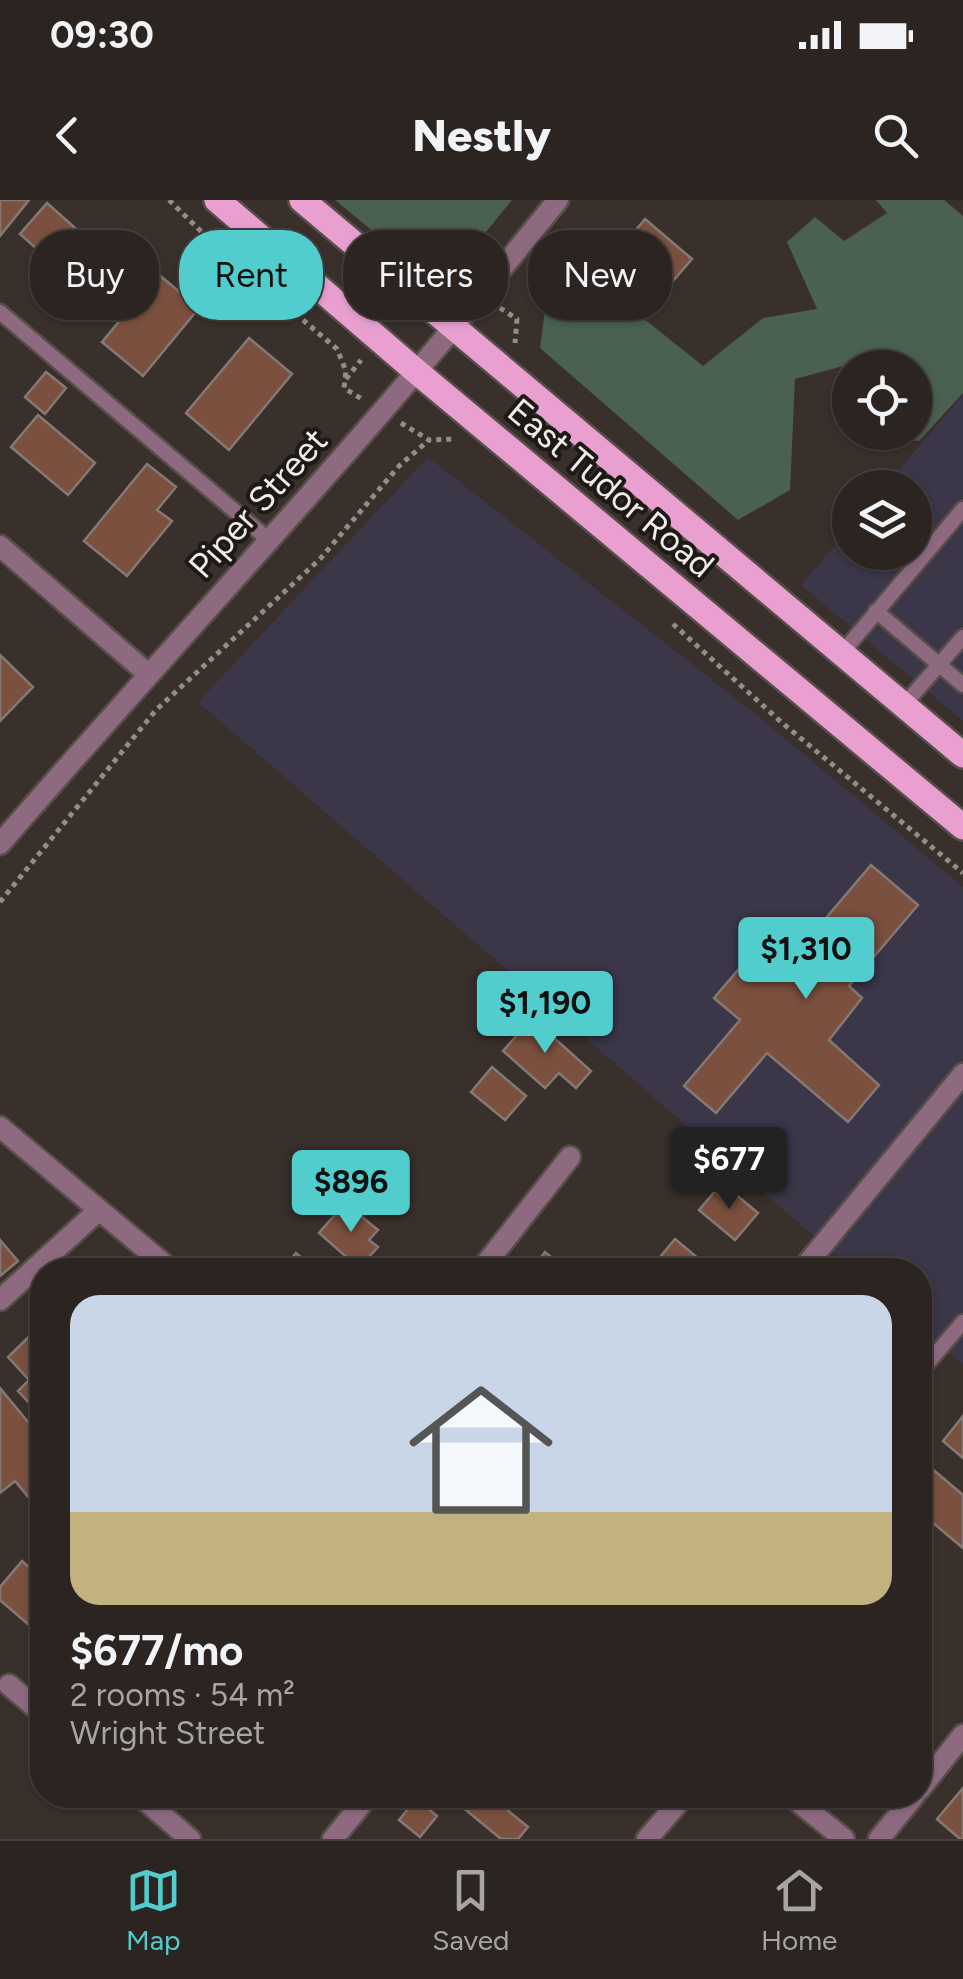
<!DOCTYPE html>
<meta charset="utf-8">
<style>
:root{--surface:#2b2421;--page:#332c2a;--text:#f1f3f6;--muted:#a6a4a5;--line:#47413f;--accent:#52cdcd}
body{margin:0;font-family:Figtree,sans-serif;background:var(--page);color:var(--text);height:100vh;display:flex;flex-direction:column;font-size:38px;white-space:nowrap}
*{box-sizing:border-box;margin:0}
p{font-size:32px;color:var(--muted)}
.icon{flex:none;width:55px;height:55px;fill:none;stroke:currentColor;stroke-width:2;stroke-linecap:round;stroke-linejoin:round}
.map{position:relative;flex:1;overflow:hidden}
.drawer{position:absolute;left:30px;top:1058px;width:902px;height:550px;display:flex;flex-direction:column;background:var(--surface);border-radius:40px;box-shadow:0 2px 8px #0004,0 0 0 2px var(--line)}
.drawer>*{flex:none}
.banner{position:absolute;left:30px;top:30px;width:905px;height:90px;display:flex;gap:20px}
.controls{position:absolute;left:832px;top:150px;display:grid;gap:20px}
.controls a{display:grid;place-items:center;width:100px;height:100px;border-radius:50%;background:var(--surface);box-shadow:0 2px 8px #0004,0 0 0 2px var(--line);font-size:50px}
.price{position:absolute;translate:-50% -85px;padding:0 22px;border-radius:10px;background:var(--accent);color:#111;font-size:32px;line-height:65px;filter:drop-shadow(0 2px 5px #0008)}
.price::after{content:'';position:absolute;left:50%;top:60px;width:30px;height:22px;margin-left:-15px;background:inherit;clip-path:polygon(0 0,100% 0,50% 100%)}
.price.selected{background:#222;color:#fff}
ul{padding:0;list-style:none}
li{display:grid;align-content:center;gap:20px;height:530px;padding:0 40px}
li span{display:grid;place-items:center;height:310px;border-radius:30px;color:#555}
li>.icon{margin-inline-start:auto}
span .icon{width:180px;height:180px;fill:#fffc;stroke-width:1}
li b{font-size:42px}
.pill{padding:0 35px;border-radius:40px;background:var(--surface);box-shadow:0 2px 8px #0004,0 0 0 2px var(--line);font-size:35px;line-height:90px}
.pill.selected{background:var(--accent);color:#111}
.status{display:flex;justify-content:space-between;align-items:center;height:70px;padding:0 50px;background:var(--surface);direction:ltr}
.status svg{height:28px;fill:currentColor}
header{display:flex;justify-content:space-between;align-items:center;height:130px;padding:0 40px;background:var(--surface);font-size:45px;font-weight:800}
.tabs{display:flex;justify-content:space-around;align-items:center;height:140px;border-top:2px solid var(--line);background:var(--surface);font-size:28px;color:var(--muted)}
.tabs a{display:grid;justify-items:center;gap:5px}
.tabs .selected{color:var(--accent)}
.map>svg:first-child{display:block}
.commercial{fill:#3b3648}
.green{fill:#49614e}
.building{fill:#7b503e;stroke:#847974;stroke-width:2.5}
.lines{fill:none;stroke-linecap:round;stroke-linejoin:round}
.service-casing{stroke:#574e4a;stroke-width:19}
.minor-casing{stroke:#574e4a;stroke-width:25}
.tertiary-casing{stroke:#574e4a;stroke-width:25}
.primary-casing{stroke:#574e4a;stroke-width:30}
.path{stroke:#938c88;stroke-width:5;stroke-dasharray:5 5;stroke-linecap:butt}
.service{stroke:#8e6a81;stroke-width:14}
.minor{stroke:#8e6a81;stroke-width:20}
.tertiary{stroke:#8e6a81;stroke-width:20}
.primary{stroke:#e9a0d0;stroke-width:25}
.labels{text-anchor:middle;stroke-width:8;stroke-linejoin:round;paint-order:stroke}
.street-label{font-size:35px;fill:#f2ece9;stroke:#1d1917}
</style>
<div class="status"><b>09:30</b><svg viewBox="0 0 49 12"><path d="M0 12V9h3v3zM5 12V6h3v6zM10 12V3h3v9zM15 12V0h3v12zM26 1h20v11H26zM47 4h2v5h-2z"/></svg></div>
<header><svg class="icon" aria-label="back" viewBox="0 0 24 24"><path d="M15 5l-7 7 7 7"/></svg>Nestly<svg class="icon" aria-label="search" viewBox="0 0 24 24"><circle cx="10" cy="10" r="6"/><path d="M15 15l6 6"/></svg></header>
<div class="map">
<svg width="963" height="1639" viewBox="0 0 963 1639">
<rect width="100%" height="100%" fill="#39302c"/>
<path class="commercial" d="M 963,195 L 963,521 L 801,385 L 850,328 L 850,352 L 915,352 L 915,288 L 884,287 Z
M 428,257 L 758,516 L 963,687 L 963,1164 L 920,1127 L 920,1070 L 853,1070 L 198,502 Z"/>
<path class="green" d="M 335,0 L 512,0 L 467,55 L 409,61 Z
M 876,0 L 944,0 L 963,16 L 963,193 L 919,241 L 850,234 L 915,232 L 915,168 L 850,168 L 850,231 L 847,165 L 795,179 L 790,290 L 738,320 L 540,148 L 547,95 L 628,106 L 703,166 L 763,118 L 817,109 L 787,42 L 815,17 L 844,41 L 887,13 Z"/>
<path class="building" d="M 0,0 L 29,0 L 0,36 Z
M 47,3 L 111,60 L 83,92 L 65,75 L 59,83 L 31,58 L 38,50 L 20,34 Z
M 645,19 L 692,59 L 667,88 L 649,73 L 635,90 L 606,66 Z
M 158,74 L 199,108 L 143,176 L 102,142 Z
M 249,138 L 292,174 L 229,250 L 186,213 Z
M 46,172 L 66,188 L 45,214 L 25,197 Z
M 38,215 L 95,263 L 68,295 L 11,247 Z
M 147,264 L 176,287 L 157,310 L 172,321 L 127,376 L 84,341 Z
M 0,455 L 33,487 L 0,521 Z
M 871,665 L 918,705 L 849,786 L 862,798 L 829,840 L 879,885 L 848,922 L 767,853 L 716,913 L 684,886 L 740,820 L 714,798 L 767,736 L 792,758 Z
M 532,818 L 591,871 L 576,888 L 559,873 L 545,888 L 503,851 Z
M 492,867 L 526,896 L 505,920 L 471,892 Z
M 722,983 L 758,1013 L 735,1040 L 699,1010 Z
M 345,1003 L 378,1030 L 369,1040 L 378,1047 L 359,1068 L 319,1033 Z
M 675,1039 L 711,1069 L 711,1070 L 663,1070 L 655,1063 Z
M 0,1040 L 18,1061 L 0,1076 Z
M 545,1052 L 567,1070 L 531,1070 Z
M 296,1053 L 316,1070 L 282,1070 Z
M 42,1124 L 42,1202 L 38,1196 L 30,1204 L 18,1191 L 29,1180 L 8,1157 Z
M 0,1188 L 42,1239 L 42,1286 L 29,1298 L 15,1281 L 0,1293 Z
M 963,1216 L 963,1258 L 943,1241 Z
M 930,1267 L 963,1295 L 963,1348 L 920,1312 L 920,1279 Z
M 22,1361 L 42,1379 L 42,1436 L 0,1400 L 0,1387 Z
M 963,1588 L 963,1639 L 960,1639 L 937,1619 Z
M 460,1595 L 489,1595 L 528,1627 L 518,1639 L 501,1639 L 455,1601 Z
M 416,1599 L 437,1616 L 420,1637 L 399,1620 Z"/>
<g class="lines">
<g class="service-casing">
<path id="service" d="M 0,112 L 269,340
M 876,411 L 963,485
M 842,453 L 963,309
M 904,505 L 963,437
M 920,1172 L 963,1122"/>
</g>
<g class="minor-casing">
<path id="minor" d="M 454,127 L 558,0
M 0,346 L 147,473
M 0,927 L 171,1070
M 481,1070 L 570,957
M 802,1070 L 963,874
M 0,1100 L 99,1010
M 9,1485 L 42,1513
M 920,1589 L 963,1535
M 139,1595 L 190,1639
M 790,1595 L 844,1639
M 333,1639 L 369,1595
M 647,1639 L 685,1595
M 879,1639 L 915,1595"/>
</g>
<g class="tertiary-casing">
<path id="tertiary" d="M 0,644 C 150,470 307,303 454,127"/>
</g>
<g class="primary-casing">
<path id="primary" d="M 217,0 L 417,172 L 963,627
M 302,0 L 963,555"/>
</g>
<path class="path" d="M 169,0 L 213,43 L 337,149 L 346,171 L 344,188 L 362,199
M 432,74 L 445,72 L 462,83
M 500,108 L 517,119 L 515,143
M 346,179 L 361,160
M 401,223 L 429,240 L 455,239
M 673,424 L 780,521 L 963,673
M 0,702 L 156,510 L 320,359 L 399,266 L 429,240"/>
<use href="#service" class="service"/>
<use href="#minor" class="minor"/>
<use href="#tertiary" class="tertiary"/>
<use href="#primary" class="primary"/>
</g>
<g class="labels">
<g class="street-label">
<text transform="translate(611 288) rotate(40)" y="12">East Tudor Road</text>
<text transform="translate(258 303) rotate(-48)" y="12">Piper Street</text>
</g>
</g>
</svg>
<div class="controls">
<a><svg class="icon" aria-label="locate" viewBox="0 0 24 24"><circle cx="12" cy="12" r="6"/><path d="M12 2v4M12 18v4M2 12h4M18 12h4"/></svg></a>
<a><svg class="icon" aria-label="layers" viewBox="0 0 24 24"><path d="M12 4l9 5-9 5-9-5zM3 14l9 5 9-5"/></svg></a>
</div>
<b class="price" style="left:806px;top:802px">$1,310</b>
<b class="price" style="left:545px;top:856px">$1,190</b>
<b class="price selected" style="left:729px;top:1012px">$677</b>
<b class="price" style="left:351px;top:1035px">$896</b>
<div class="banner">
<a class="pill">Buy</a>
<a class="pill selected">Rent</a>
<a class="pill">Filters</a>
<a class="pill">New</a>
</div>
<section class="drawer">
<ul>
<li><span style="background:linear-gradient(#c9d6e8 70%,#c2b280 0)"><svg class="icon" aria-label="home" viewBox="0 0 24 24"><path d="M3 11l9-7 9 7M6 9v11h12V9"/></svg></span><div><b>$677/mo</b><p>2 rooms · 54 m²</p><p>Wright Street</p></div></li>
</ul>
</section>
</div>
<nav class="tabs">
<a class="selected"><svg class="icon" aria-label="map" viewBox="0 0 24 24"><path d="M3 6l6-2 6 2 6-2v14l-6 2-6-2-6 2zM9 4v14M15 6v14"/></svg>Map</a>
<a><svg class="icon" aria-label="saved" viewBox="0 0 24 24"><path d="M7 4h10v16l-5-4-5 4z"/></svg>Saved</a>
<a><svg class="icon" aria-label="home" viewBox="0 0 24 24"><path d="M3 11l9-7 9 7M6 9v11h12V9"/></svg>Home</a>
</nav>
